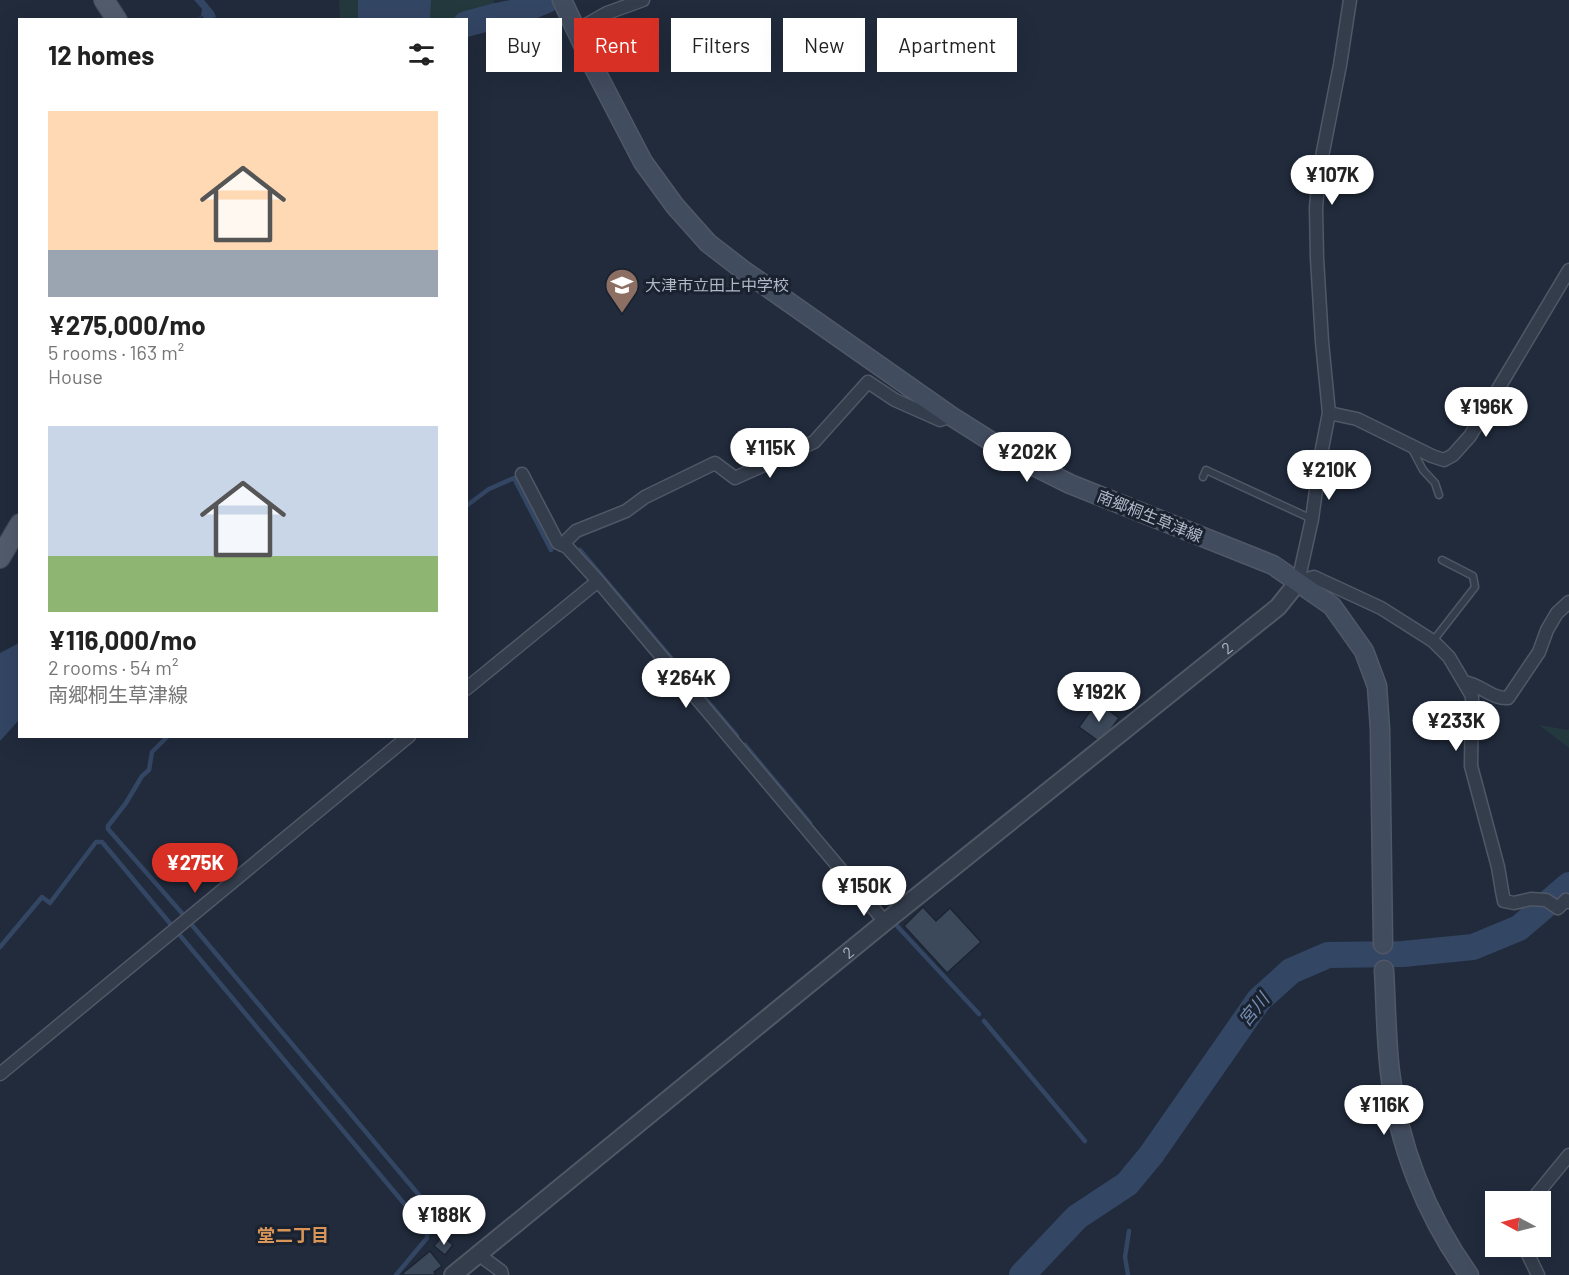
<!DOCTYPE html>
<meta charset="utf-8">
<style>
:root{--surface:#fff;--page:#f2f2f2;--text:#222;--muted:#767676;--accent:#d93025}
body{margin:0;font-family:Barlow,"Noto Sans JP",sans-serif;background:var(--page);color:var(--text);height:100vh;display:flex;flex-direction:column;font-size:22px;white-space:nowrap}
*{box-sizing:border-box;margin:0}
p{font-size:20px;color:var(--muted)}
.icon{flex:none;width:33px;height:33px;fill:none;stroke:currentColor;stroke-width:2;stroke-linecap:round;stroke-linejoin:round}
.map{position:relative;flex:1;overflow:hidden}
.details{position:absolute;left:18px;top:18px;width:450px;height:720px;display:flex;flex-direction:column;background:var(--surface);border-radius:0px;box-shadow:0 6px 24px #0002}
.details>*{flex:none}
.hud{position:absolute;left:486px;top:18px;width:570px;height:54px;display:flex;gap:12px}
.needle{width:39px;rotate:277deg}
.buttons{position:absolute;left:1485px;top:1191px;display:grid;gap:12px}
.buttons a{display:grid;place-items:center;width:66px;height:66px;border-radius:0px;background:var(--surface);box-shadow:0 6px 24px #0002;font-size:30px}
.price{position:absolute;translate:-50% -51px;padding:0 14px;border-radius:21px;background:#fff;color:#222;font-size:20px;line-height:39px;filter:drop-shadow(0 2px 3px #0008)}
.price::after{content:'';position:absolute;left:50%;top:36px;width:18px;height:14px;margin-left:-9px;background:inherit;clip-path:polygon(0 0,100% 0,50% 100%)}
.price.on{background:var(--accent);color:#fff}
ul{padding:0;list-style:none}
li{display:grid;align-content:center;gap:12px;height:318px;padding:0 30px}
li span{display:grid;place-items:center;height:186px;border-radius:0px;color:#555}
li>.icon{margin-inline-start:auto}
span .icon{width:108px;height:108px;fill:#fffc;stroke-width:1}
li b{font-size:26px}
h2{display:flex;justify-content:space-between;align-items:center;height:72px;padding:0 30px;font-size:26px}
.tag{padding:0 21px;border-radius:0px;background:var(--surface);box-shadow:0 6px 24px #0002;font-size:21px;line-height:54px}
.tag.on{background:var(--accent);color:#fff}
.map>svg:first-child{display:block}
.green{fill:#23393d}
.water{fill:#334664}
.lines{fill:none;stroke-linecap:round;stroke-linejoin:round}
.stream{stroke:#334664;stroke-width:4.5}
.river{stroke:#334664;stroke-width:26}
.building{fill:#3c495b;stroke:#1c2432;stroke-width:1.5}
.service-casing{stroke:#505866;stroke-width:9}
.minor-casing{stroke:#505866;stroke-width:15}
.tertiary-casing{stroke:#505866;stroke-width:20}
.secondary-casing{stroke:#505866;stroke-width:21}
.primary-casing{stroke:#3e4655;stroke-width:22}
.service{stroke:#343d4c;stroke-width:6}
.minor{stroke:#343d4c;stroke-width:12}
.tertiary{stroke:#343d4c;stroke-width:16}
.secondary{stroke:#424c5f;stroke-width:18}
.primary{stroke:#525c6c;stroke-width:20}
.labels{text-anchor:middle;stroke-width:6;stroke-linejoin:round;paint-order:stroke}
.poi-label{font-size:16px;fill:#b0b8c8;stroke:#1a2230;text-anchor:start}
.street-label{font-size:16px;fill:#b0b8c8;stroke:#1a2230}
.water-label{font-size:18px;font-style:italic;fill:#758db2;stroke:#1a2230}
.neighbourhood-label{font-size:18px;font-weight:bold;fill:#da9558;stroke:#1a2230}
</style>
<div class="map">
<svg width="1569" height="1275" viewBox="0 0 1569 1275">
<rect width="100%" height="100%" fill="#212b3c"/>
<path class="green" d="M 339,0 L 361,0 L 362,19 L 340,19 Z
M 418,0 L 494,0 L 495,7 L 477,26 L 467,28 L 466,20 L 422,19 Z
M 1539,725 L 1568,730 L 1569,728 L 1569,748 Z"/>
<path class="water" d="M 194,0 L 204,0 L 214,12 L 216,17 L 212,18 L 212,19 L 204,20 L 203,16 L 196,19 L 201,16 L 202,9 Z
M 358,0 L 431,0 L 430,19 L 358,19 Z
M 19,643 L 19,720 L 0,741 L 0,653 Z"/>
<g class="lines">
<path class="stream" d="M 466,506 L 489,489 L 514,478 L 551,550
M 580,550 L 737,736
M 168,736 L 152,752 L 149,770 L 142,776 L 126,803 L 108,826 L 108,829 L 181,912 L 429,1207 L 427,1238 L 396,1275
M 745,745 L 810,823
M 897,926 L 979,1014
M 0,947 L 42,897 L 50,903 L 96,842 L 102,842 L 417,1219
M 984,1021 L 1085,1141
M 1128,1275 L 1125,1257 L 1129,1231"/>
<path class="river" d="M 466,24 L 496,16 L 522,11 L 537,4 L 547,0
M 1022,1275 L 1077,1217 L 1127,1184 L 1151,1155 L 1259,1000 L 1291,971 L 1328,955 L 1403,954 L 1473,947 L 1519,928 L 1569,885"/>
</g>
<path class="building" d="M 1097,702 L 1119,718 L 1101,743 L 1079,727 Z
M 923,907 L 936,921 L 950,908 L 981,942 L 947,973 L 904,926 Z
M 442,1236 L 453,1245 L 445,1255 L 434,1246 Z
M 430,1251 L 442,1266 L 434,1272 L 436,1275 L 404,1275 L 403,1273 Z"/>
<g class="lines">
<g class="service-casing">
<path id="service" d="M 1411,447 L 1423,470 L 1435,483 L 1439,495
M 1203,477 L 1206,470 L 1312,519
M 1433,641 L 1475,587 L 1473,576 L 1442,560"/>
</g>
<g class="minor-casing">
<path id="minor" d="M 1350,0 L 1340,65 L 1319,172 L 1316,208 L 1317,258 L 1322,342 L 1329,413 L 1321,454 L 1312,519 L 1298,582 L 1314,577 L 1381,608 L 1433,641 L 1449,657 L 1472,696 L 1471,766 L 1498,867 L 1502,891 L 1504,901 L 1514,903 L 1531,899 L 1546,900 L 1558,908 L 1566,900 L 1569,902
M 577,30 L 607,13 L 643,0
M 1329,413 L 1357,419 L 1432,456 L 1444,460 L 1453,455 L 1470,436 L 1569,270
M 522,474 L 558,543 L 567,547 L 598,581 L 885,922
M 562,545 L 576,531 L 626,511 L 645,497 L 715,463 L 735,478 L 814,442 L 868,382 L 895,400 L 940,420 L 951,416
M 1464,682 C 1481,685 1492,699 1508,698 L 1539,652 L 1547,630 L 1557,613 L 1569,602
M 466,689 L 598,581
M 0,1074 L 409,736
M 1534,1202 L 1537,1194 L 1569,1155
M 1524,1246 L 1538,1275
M 478,1254 L 501,1271 L 502,1275"/>
</g>
<g class="tertiary-casing">
<g id="tertiary">
<path id="s1" d="M 453,1275 L 885,922 L 1278,607 L 1298,582"/>
</g>
</g>
<g class="secondary-casing">
<path id="secondary" d="M 562,0 L 592,64 L 643,162 L 675,206 L 708,243 L 743,270 L 951,416 L 1014,456 L 1070,484 L 1273,565 L 1332,606 L 1364,651 L 1377,686 L 1380,729 L 1383,944
M 1384,970 C 1386,1004 1386,1038 1390,1072 C 1398,1145 1426,1215 1469,1275"/>
</g>
<g class="primary-casing">
<path id="primary" d="M 104,0 L 117,20
M 0,558 L 20,524"/>
</g>
<use href="#service" class="service"/>
<use href="#minor" class="minor"/>
<use href="#tertiary" class="tertiary"/>
<use href="#secondary" class="secondary"/>
<use href="#primary" class="primary"/>
</g>
<defs>
<g id="school-pin" transform="scale(1.725)"><path d="M0 17L-7.5 6A9.5 9.5 0 1 1 7.5 6Z" fill="#8d6e63" stroke="#1a2230"/><path d="M0-5L7-2L0 1L-7-2ZM-4 1L0 2.5L4 1V4Q0 6-4 4Z" fill="#fff"/></g>
</defs>
<g fill-rule="evenodd">
<use href="#school-pin" x="622" y="285"/>
</g>
<g class="labels">
<g class="poi-label">
<text x="645" y="291">大津市立田上中学校</text>
</g>
<g class="street-label">
<text transform="translate(1150 516) rotate(22)" y="6">南郷桐生草津線</text>
<text dy="6" stroke="none"><textPath href="#s1" startOffset="996">2</textPath></text>
<text dy="6" stroke="none"><textPath href="#s1" startOffset="510">2</textPath></text>
</g>
<g class="water-label">
<text transform="translate(1254 1010) rotate(-51)" y="6">宮川</text>
</g>
<g class="neighbourhood-label">
<text x="293" y="1242">堂二丁目</text>
</g>
</g>
</svg>
<div class="buttons">
<a><svg class="needle" viewBox="-14 -14 28 28"><path d="M0-13l5 13h-10z" fill="#e53935"/><path d="M0 13l5-13h-10z" fill="#767676"/></svg></a>
</div>
<b class="price" style="left:1332px;top:206px">¥107K</b>
<b class="price" style="left:1486px;top:438px">¥196K</b>
<b class="price" style="left:770px;top:479px">¥115K</b>
<b class="price" style="left:1027px;top:483px">¥202K</b>
<b class="price" style="left:1329px;top:501px">¥210K</b>
<b class="price" style="left:686px;top:709px">¥264K</b>
<b class="price" style="left:1099px;top:723px">¥192K</b>
<b class="price" style="left:1456px;top:752px">¥233K</b>
<b class="price on" style="left:195px;top:894px">¥275K</b>
<b class="price" style="left:864px;top:917px">¥150K</b>
<b class="price" style="left:1384px;top:1136px">¥116K</b>
<b class="price" style="left:444px;top:1246px">¥188K</b>
<div class="hud">
<a class="tag">Buy</a>
<a class="tag on">Rent</a>
<a class="tag">Filters</a>
<a class="tag">New</a>
<a class="tag">Apartment</a>
</div>
<section class="details">
<h2>12 homes<svg class="icon" aria-label="filters" viewBox="0 0 24 24"><path d="M4 7h16M4 17h16"/><circle cx="9" cy="7" r="2"/><circle cx="15" cy="17" r="2"/></svg></h2>
<ul>
<li><span style="background:linear-gradient(#ffd9b3 75%,#9aa5b1 0)"><svg class="icon" aria-label="home" viewBox="0 0 24 24"><path d="M3 11l9-7 9 7M6 9v11h12V9"/></svg></span><div><b>¥275,000/mo</b><p>5 rooms · 163 m²</p><p>House</p></div></li>
<li><span style="background:linear-gradient(#c9d6e8 70%,#8fb573 0)"><svg class="icon" aria-label="home" viewBox="0 0 24 24"><path d="M3 11l9-7 9 7M6 9v11h12V9"/></svg></span><div><b>¥116,000/mo</b><p>2 rooms · 54 m²</p><p>南郷桐生草津線</p></div></li>
</ul>
</section>
</div>
